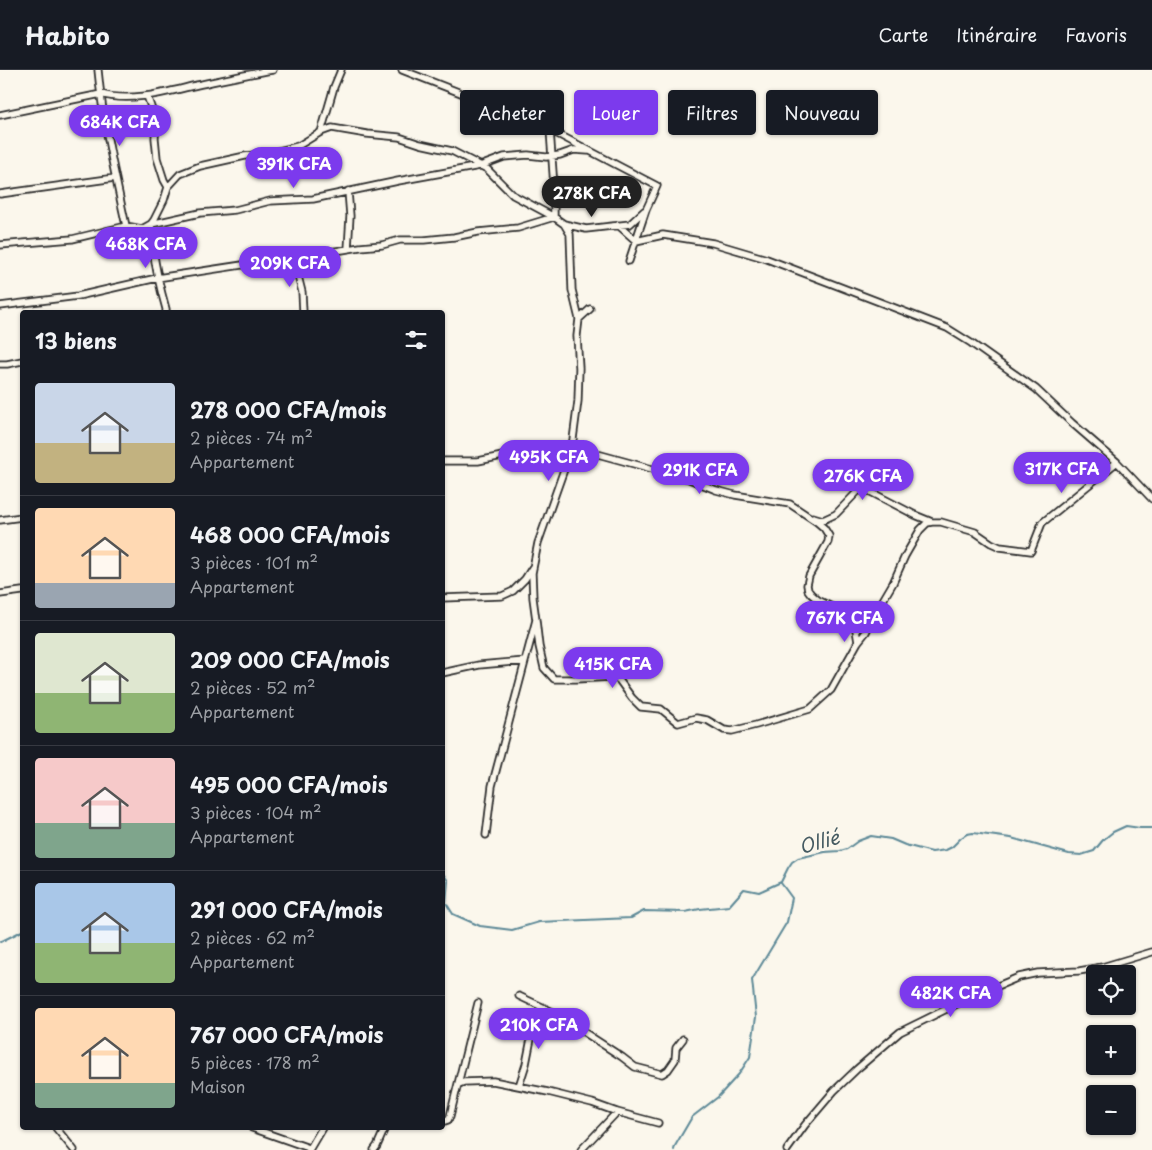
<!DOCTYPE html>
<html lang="fr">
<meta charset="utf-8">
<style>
:root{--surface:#171b24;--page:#20242c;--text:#f1f3f6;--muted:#9ea1a6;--line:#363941;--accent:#7c3aed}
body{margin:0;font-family:"Playpen Sans",sans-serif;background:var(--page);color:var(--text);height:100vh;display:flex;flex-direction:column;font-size:19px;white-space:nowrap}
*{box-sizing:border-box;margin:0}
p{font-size:16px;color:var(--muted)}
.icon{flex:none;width:28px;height:28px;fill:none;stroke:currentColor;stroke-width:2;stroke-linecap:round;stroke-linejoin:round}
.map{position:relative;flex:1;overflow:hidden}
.side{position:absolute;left:20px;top:240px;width:425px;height:820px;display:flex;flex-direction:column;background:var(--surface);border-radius:5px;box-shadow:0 1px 4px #0004}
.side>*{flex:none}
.guide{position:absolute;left:460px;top:20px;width:475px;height:45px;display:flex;gap:10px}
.controls{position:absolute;left:1086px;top:895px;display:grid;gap:10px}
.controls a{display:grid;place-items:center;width:50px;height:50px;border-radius:5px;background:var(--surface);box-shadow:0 1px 4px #0004;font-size:25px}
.price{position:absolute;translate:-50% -42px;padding:0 11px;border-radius:18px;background:var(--accent);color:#fff;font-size:16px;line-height:32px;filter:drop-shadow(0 1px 2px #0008)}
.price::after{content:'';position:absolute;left:50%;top:30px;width:15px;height:11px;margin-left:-8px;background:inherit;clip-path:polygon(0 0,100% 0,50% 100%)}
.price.on{background:#222;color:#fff}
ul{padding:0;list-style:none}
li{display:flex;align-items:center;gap:15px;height:125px;padding:0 15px}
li+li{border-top:1px solid var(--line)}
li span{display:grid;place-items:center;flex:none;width:140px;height:100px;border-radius:5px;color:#555}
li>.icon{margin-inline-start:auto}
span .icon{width:60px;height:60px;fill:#fffc;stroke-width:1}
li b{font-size:21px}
h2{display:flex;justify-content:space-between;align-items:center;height:60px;padding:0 15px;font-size:21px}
.tag{padding:0 18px;border-radius:5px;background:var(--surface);box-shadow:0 1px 4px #0004;font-size:18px;line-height:45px}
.tag.on{background:var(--accent);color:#fff}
header{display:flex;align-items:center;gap:30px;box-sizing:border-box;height:70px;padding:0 25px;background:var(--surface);border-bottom:1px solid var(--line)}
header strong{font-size:24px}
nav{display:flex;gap:28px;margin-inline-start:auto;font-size:18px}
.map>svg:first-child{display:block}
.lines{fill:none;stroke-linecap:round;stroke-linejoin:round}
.stream{stroke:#5d8997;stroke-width:2}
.street-casing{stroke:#2b2b2b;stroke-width:9}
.street{stroke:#fbf7ec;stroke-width:5.5}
.labels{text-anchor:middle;stroke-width:5;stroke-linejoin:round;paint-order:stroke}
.water-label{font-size:19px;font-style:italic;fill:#445a61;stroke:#fbf7ec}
</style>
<header>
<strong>Habito</strong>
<nav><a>Carte</a><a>Itinéraire</a><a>Favoris</a></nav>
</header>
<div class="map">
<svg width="1152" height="1080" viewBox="0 0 1152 1080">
<rect width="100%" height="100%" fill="#fbf7ec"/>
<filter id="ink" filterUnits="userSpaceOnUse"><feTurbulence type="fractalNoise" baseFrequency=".02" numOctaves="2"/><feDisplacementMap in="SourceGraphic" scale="10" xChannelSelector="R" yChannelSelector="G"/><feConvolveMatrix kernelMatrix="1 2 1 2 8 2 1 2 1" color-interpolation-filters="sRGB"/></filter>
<g filter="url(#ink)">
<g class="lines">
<path class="stream" d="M 442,802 L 448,811 L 446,833 L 453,844 L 480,856 L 512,860 L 539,852 L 631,848 L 644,841 L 685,842 L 700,839 L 729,836 L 744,819 L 759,822 L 781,812 L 788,798 L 792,792 L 798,788 L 825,782 L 840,781 L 847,779 L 858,771 L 871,766 L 891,769 L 905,775 L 932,782 L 946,780 L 952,777 L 961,768 L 967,764 L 973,763 L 1011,768 L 1069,784 L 1081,785 L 1094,781 L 1103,770 L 1113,762 L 1126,756 L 1140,758 L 1152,758
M 0,872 L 22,861
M 674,1080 L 675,1076 L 692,1047 L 718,1027 L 739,1004 L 750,987 L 756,947 L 752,910 L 787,852 L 792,828 L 781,813"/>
<g class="street-casing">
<path id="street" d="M 98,0 C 103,53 115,105 126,156
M 402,0 L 535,52 L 550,60 L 657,116 L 646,140 L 629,191
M 147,26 L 156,51 L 155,68 L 157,88 L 164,110 L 168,117
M 0,45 L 101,24 C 131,33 167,22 197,15 C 222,10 247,4 273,0
M 321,62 L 334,17 L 341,0
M 348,121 L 350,146 L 348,179
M 0,124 L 115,108
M 564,154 L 586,159 L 630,154 L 644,141
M 618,155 L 636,171 L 663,165 L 713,173 L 767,189 L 830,213 L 947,258 L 971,273 L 1036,319 L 1072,353 L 1117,392 L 1152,429
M 0,175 L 72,169 L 126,156 L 142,159 L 151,154 L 200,143 L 235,140 L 270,131 L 313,129 L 398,111 L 480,96 L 504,87 L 528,85 L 546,87 L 560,85 L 574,80 L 588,81
M 294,190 L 302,222 L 303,242
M 0,236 L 78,226 L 157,208 L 268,191 L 294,190 L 330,182 L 360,177 L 382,175 L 400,170 L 424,170 L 454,167 L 478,162 L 518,158 L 554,147
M 166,242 L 166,239 C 158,211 152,183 151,154 L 154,150 L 164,130 L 168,117 L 180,104 L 200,96 L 245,86 L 266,84 L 298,76 L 321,62 L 332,58 L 367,64 L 399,67 L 420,74 L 452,81 L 487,99 L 513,125 L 554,147
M 579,249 L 590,239
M 0,294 L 7,294 L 22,291
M 442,391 L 478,391 L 512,384 L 524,381 L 572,377 L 689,409 L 716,420 L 735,425 L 790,434 L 817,452 L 824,458 L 829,466 L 828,472 L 809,506 L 807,515 L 808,520 L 811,524 L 818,530 L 844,543 L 852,551 L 856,560 L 858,572
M 813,447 L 823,450 L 836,444 L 858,421 L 867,420 L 915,445 L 932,452
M 0,450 L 22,447
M 0,524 L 22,521
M 442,528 L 502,526 L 513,521 L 525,509 L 532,498
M 536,550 L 539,576 L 544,598 L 554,609 L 576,609 L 613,607 L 619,610 L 632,628 L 641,637 L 661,639 L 678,653 L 696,648 L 707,650 L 724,660 L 732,661 L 756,655 L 810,639 L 831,620 L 858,572 L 866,562 L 873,547 L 893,513 L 905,486 L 920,460 L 927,453 L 932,452 L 941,452 L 975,462 L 991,473 L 1000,477 L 1031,481 L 1042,453 L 1117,392
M 442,603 L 479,595 L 525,591
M 486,765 L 492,716 L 536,550 L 533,528 L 532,503 L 538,473 L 572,377 L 578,331 L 579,298 L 577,266 L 579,249 L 572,220 L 570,164 L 564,154 L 554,147 L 554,117 L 550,60
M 519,926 L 553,942 L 622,987 L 635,997 L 662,1004 L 668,1000 L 675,990 L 676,978 L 683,969
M 459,1014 L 464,1012 L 493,1011 L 548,1022 L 592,1033 L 617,1042 L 658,1053
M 519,1016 L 526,994 L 534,954 L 542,937
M 442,1051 L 445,1051 L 448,1050 L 450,1046 L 478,933
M 56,1058 L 74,1080
M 252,1058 L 309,1078
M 309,1080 L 322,1058
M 374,1080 L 377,1076 L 385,1058
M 581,1080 L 617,1042
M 787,1080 L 805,1055 L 834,1021 L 857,999 L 900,962 L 967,929 L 1019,907 L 1038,903 L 1079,901 L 1102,897 L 1152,882"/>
</g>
<use href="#street" class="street"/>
</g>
</g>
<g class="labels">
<g class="water-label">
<text transform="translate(819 772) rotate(-16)" y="7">Ollié</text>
</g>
</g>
</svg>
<div class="controls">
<a><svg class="icon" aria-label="locate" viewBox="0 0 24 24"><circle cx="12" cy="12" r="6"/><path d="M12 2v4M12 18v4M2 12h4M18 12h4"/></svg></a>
<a>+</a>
<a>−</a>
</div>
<b class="price" style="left:120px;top:77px">684K CFA</b>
<b class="price" style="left:294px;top:119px">391K CFA</b>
<b class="price on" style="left:592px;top:148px">278K CFA</b>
<b class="price" style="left:146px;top:199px">468K CFA</b>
<b class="price" style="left:290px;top:218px">209K CFA</b>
<b class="price" style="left:549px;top:412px">495K CFA</b>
<b class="price" style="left:1062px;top:424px">317K CFA</b>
<b class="price" style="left:700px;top:425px">291K CFA</b>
<b class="price" style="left:863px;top:431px">276K CFA</b>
<b class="price" style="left:845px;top:573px">767K CFA</b>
<b class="price" style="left:613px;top:619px">415K CFA</b>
<b class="price" style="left:951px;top:948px">482K CFA</b>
<b class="price" style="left:539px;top:980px">210K CFA</b>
<div class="guide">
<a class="tag">Acheter</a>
<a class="tag on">Louer</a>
<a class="tag">Filtres</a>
<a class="tag">Nouveau</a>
</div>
<section class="side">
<h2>13 biens<svg class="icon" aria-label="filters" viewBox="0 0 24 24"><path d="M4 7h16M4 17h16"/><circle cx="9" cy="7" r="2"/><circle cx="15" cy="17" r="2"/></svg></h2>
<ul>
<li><span style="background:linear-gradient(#c9d6e8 60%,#c2b280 0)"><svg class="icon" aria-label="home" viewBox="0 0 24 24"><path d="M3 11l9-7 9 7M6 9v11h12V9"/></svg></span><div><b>278 000 CFA/mois</b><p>2 pièces · 74 m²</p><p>Appartement</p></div></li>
<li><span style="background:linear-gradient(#ffd9b3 75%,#9aa5b1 0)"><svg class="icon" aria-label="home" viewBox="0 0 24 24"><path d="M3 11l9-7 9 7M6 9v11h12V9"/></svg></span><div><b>468 000 CFA/mois</b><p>3 pièces · 101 m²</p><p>Appartement</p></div></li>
<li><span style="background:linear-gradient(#dfe7d0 60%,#8fb573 0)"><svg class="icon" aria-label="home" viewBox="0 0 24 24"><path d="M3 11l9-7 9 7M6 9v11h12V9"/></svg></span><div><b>209 000 CFA/mois</b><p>2 pièces · 52 m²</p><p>Appartement</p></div></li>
<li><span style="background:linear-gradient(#f6c9c9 65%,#7fa58c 0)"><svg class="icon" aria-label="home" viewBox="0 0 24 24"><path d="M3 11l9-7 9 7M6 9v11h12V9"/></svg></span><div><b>495 000 CFA/mois</b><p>3 pièces · 104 m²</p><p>Appartement</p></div></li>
<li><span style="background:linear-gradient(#a9c7e8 60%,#8fb573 0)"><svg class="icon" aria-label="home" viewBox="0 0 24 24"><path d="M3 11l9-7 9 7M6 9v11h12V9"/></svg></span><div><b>291 000 CFA/mois</b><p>2 pièces · 62 m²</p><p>Appartement</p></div></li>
<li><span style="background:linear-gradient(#ffd9b3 75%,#7fa58c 0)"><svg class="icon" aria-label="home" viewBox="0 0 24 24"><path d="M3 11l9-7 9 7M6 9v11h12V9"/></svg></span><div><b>767 000 CFA/mois</b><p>5 pièces · 178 m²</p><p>Maison</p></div></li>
</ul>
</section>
</div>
